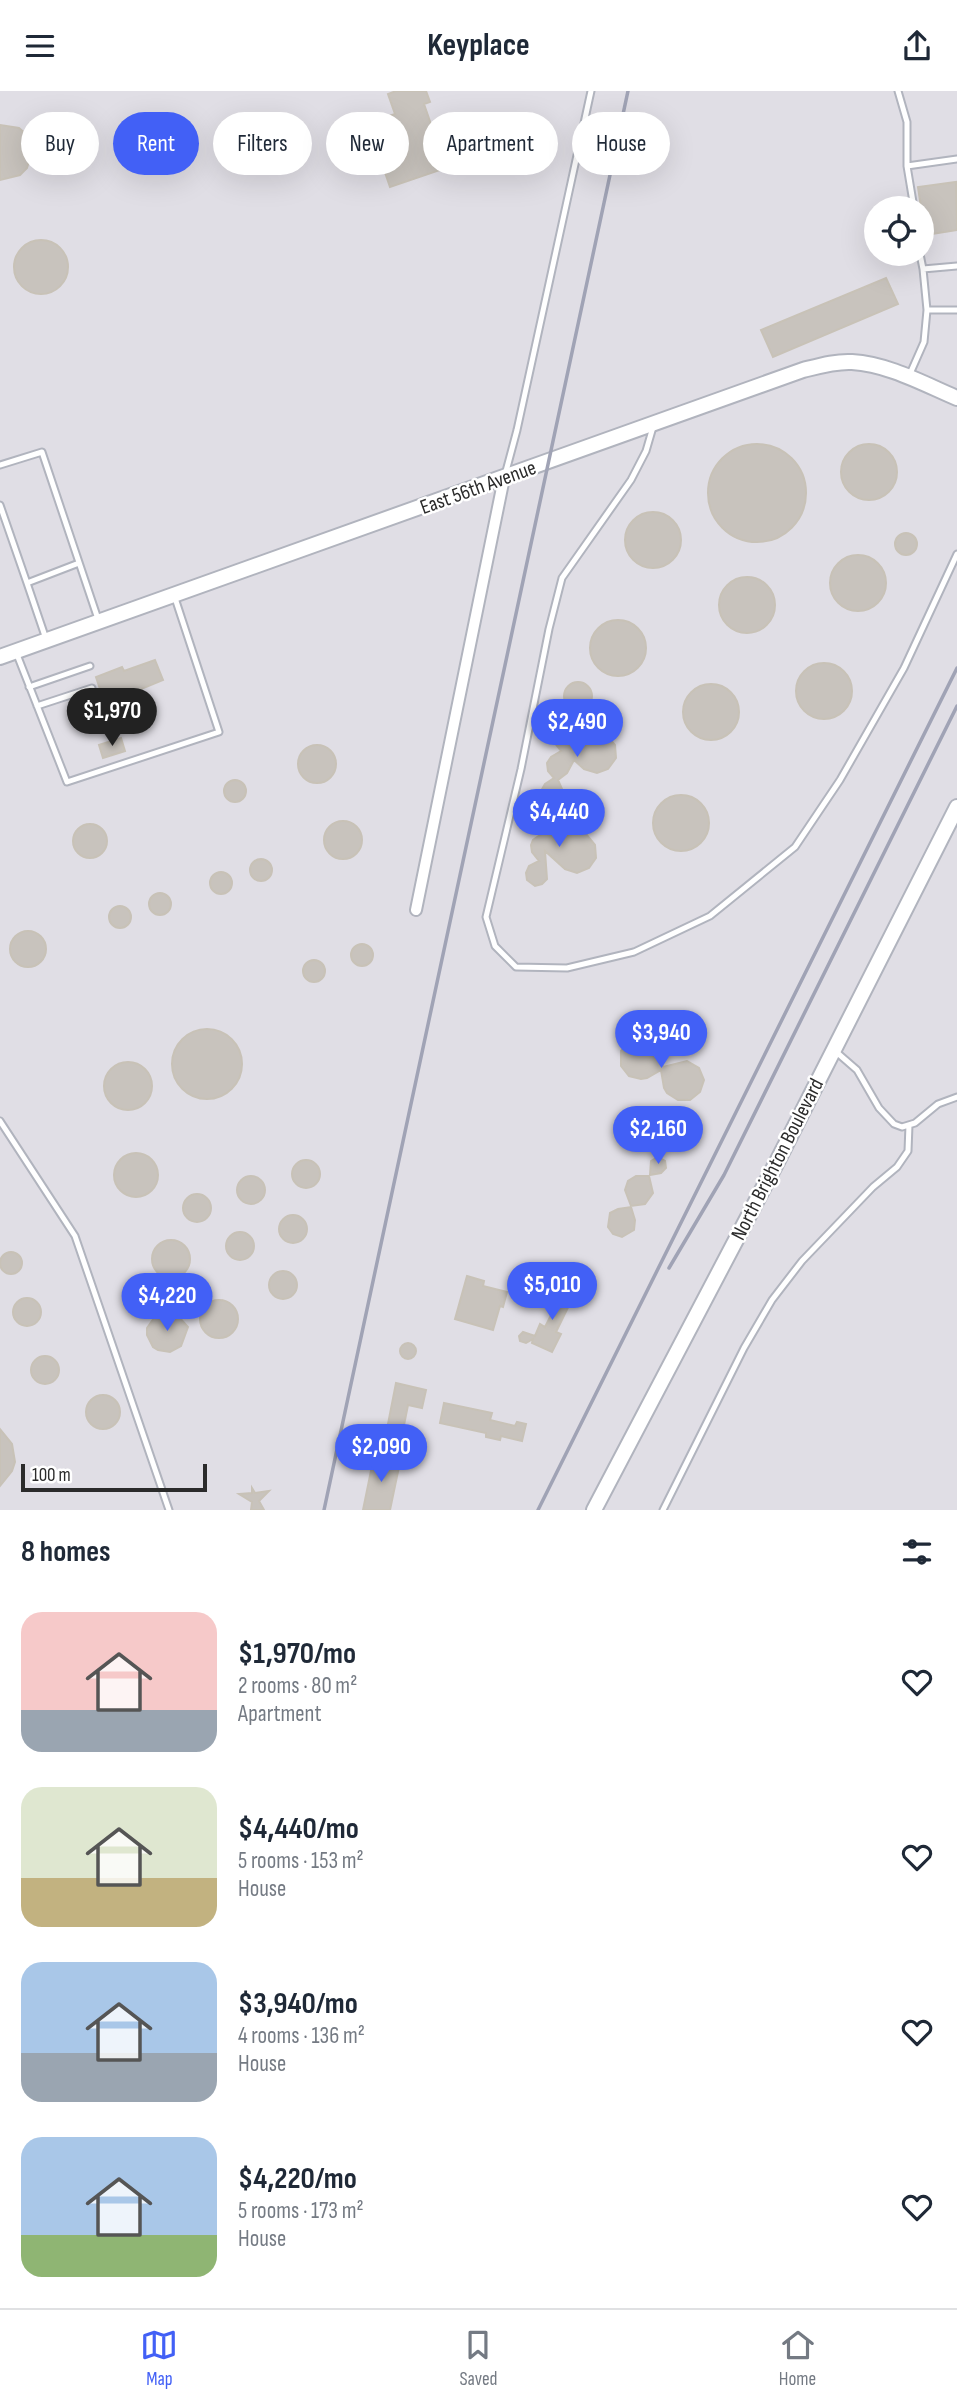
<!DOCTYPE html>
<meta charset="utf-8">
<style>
:root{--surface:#fff;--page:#f6f6f7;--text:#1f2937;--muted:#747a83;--line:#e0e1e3;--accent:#4260f6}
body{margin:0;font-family:"Sofia Sans Condensed",sans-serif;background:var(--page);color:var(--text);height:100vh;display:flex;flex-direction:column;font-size:26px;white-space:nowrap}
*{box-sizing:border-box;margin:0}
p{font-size:23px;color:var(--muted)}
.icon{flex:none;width:38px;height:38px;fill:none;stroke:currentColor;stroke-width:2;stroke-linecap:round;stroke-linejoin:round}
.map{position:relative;height:1419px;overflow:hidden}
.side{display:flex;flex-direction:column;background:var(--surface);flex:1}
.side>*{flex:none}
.banner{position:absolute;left:21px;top:21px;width:915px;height:63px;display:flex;gap:14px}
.tools{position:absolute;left:864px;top:105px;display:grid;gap:14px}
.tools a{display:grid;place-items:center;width:70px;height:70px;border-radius:50%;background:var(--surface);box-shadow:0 7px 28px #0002;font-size:35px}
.scale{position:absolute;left:21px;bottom:18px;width:186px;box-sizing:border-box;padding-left:7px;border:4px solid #2b2b2b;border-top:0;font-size:19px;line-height:24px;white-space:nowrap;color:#2b2b2b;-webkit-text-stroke:5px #fff;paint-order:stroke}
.price{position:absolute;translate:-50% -60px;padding:0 16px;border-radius:24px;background:var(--accent);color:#fff;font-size:23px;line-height:46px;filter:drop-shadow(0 2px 4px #0008)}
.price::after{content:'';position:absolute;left:50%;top:42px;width:21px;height:16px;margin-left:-10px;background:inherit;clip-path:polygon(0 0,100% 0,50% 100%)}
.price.selected{background:#222;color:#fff}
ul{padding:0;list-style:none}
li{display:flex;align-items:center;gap:21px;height:175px;padding:0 21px}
li span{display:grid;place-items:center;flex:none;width:196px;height:140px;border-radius:21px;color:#555}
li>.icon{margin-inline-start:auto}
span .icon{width:84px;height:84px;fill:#fffc;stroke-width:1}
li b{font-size:30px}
h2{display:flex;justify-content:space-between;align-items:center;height:84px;padding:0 21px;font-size:30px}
.tag{padding:0 24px;border-radius:32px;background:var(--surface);box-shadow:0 7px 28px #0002;font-size:24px;line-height:63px}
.tag.selected{background:var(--accent);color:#fff}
header{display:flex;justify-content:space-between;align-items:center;height:91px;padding:0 21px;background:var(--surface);font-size:32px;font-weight:700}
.dock{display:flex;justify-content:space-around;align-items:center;height:98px;border-top:2px solid var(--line);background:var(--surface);font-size:19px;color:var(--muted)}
.dock a{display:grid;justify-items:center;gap:4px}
.dock .selected{color:var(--accent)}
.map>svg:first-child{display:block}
.industrial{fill:#e0dee5;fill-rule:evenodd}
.building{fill:#c8c3bd;stroke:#c8c2b7;stroke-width:2}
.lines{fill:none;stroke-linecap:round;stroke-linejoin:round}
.lane-casing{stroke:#b1b4be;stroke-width:9}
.street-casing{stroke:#b1b4be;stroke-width:14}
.secondary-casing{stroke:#b1b4be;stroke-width:18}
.lane{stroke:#fff;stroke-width:5}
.street{stroke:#fff;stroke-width:10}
.secondary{stroke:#fff;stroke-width:14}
.rail{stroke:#a0a3b5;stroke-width:3.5}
.labels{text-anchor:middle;stroke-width:5;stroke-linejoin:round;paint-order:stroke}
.street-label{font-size:21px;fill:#2b2b2b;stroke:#fff}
</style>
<header><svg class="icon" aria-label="menu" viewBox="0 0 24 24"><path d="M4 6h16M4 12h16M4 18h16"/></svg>Keyplace<svg class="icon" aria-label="share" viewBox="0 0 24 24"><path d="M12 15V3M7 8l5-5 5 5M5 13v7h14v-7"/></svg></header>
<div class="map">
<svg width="957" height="1419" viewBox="0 0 957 1419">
<rect width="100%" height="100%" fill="#ede7de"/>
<path class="industrial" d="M 0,0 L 957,0 L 957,1419 L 0,1419 ZM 877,117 L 922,117 L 922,163 L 877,163 Z"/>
<path class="building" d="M 396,0 L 426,0 L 430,11 L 424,13 L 446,77 L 390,96 L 368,32 L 395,23 L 388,3 Z
M 0,34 L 19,37 L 26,43 L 32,60 L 27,77 L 20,84 L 0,89 Z
M 956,91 L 957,139 L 925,144 L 918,96 Z
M14 176a27 27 0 1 1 54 0a27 27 0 1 1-54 0Z
M 886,187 L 898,213 L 773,266 L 761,239 Z
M841 381a28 28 0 1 1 56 0a28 28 0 1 1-56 0Z
M708 402a49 49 0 1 1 98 0a49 49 0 1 1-98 0Z
M625 449a28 28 0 1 1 56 0a28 28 0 1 1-56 0Z
M895 453a11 11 0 1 1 22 0a11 11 0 1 1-22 0Z
M830 492a28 28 0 1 1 56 0a28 28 0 1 1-56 0Z
M719 514a28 28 0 1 1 56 0a28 28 0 1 1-56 0Z
M590 557a28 28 0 1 1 56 0a28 28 0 1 1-56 0Z
M 155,569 L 163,589 L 105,613 L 96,586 L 122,576 L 124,580 Z
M796 600a28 28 0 1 1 56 0a28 28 0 1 1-56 0Z
M564 605a14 14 0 1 1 28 0a14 14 0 1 1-28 0Z
M683 621a28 28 0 1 1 56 0a28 28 0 1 1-56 0Z
M 563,635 L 570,637 L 578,650 L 592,641 L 606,644 L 615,654 L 616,667 L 608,678 L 597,682 L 584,678 L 574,669 L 567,682 L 558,689 L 562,698 L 562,705 L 550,717 L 542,707 L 541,700 L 545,693 L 554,687 L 548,680 L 547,672 L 551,666 L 561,660 L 554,651 L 553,644 L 557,638 Z
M 121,647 L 125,660 L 103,667 L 99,654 Z
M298 673a19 19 0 1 1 38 0a19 19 0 1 1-38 0Z
M224 700a11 11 0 1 1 22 0a11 11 0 1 1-22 0Z
M653 732a28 28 0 1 1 56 0a28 28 0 1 1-56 0Z
M 548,716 L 557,726 L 554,748 L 573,741 L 586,743 L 595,754 L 596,767 L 589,777 L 577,782 L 565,778 L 545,760 L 547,788 L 542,793 L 535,795 L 527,789 L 526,782 L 529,775 L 539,770 L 532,761 L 531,754 L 533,749 L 543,742 L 536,731 L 537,724 Z
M324 749a19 19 0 1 1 38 0a19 19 0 1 1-38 0Z
M73 750a17 17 0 1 1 34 0a17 17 0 1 1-34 0Z
M250 779a11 11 0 1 1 22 0a11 11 0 1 1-22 0Z
M210 792a11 11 0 1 1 22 0a11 11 0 1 1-22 0Z
M149 813a11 11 0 1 1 22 0a11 11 0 1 1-22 0Z
M109 826a11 11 0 1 1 22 0a11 11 0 1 1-22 0Z
M10 858a18 18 0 1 1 36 0a18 18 0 1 1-36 0Z
M351 864a11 11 0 1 1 22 0a11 11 0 1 1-22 0Z
M303 880a11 11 0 1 1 22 0a11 11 0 1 1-22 0Z
M172 973a35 35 0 1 1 70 0a35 35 0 1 1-70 0Z
M 637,947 L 650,950 L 656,954 L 663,976 L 687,970 L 699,977 L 704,989 L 700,1001 L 690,1009 L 678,1009 L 667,1002 L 664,997 L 661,979 L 647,987 L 641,988 L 629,985 L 621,975 L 621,960 L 630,950 Z
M104 995a24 24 0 1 1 48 0a24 24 0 1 1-48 0Z
M114 1084a22 22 0 1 1 44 0a22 22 0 1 1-44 0Z
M 658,1066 L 665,1070 L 666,1077 L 661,1082 L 650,1084 L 651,1070 Z
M292 1083a14 14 0 1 1 28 0a14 14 0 1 1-28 0Z
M237 1099a14 14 0 1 1 28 0a14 14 0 1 1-28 0Z
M 636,1085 L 649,1085 L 653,1102 L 645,1113 L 631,1115 L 625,1099 L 628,1090 Z
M183 1117a14 14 0 1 1 28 0a14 14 0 1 1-28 0Z
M 631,1116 L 635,1129 L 634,1139 L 622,1146 L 613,1143 L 608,1136 L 610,1122 L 618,1118 Z
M279 1138a14 14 0 1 1 28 0a14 14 0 1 1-28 0Z
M226 1155a14 14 0 1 1 28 0a14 14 0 1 1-28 0Z
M152 1168a19 19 0 1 1 38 0a19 19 0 1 1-38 0Z
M0 1172a11 11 0 1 1 22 0a11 11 0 1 1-22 0Z
M269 1194a14 14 0 1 1 28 0a14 14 0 1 1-28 0Z
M 467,1185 L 484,1190 L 483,1195 L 507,1201 L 503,1216 L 500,1215 L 493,1239 L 455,1228 Z
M 568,1191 L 578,1196 L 556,1241 L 561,1243 L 552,1261 L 532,1252 L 533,1248 L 526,1252 L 520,1250 L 519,1245 L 523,1241 L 535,1245 L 540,1233 L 545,1236 Z
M13 1221a14 14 0 1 1 28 0a14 14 0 1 1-28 0Z
M200 1228a19 19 0 1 1 38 0a19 19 0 1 1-38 0Z
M 166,1222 L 179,1226 L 188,1236 L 181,1255 L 170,1261 L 158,1259 L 153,1256 L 147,1244 L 147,1237 L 154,1227 Z
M400 1260a8 8 0 1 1 16 0a8 8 0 1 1-16 0Z
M31 1279a14 14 0 1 1 28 0a14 14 0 1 1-28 0Z
M 396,1292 L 426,1299 L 422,1317 L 408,1314 L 404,1334 L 398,1340 L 391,1337 L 388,1333 Z
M86 1321a17 17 0 1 1 34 0a17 17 0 1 1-34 0Z
M 444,1312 L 492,1322 L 490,1329 L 515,1335 L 517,1331 L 526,1333 L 522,1350 L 501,1345 L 500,1349 L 486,1346 L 486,1342 L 440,1332 Z
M 0,1338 L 12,1353 L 15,1371 L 12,1380 L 0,1395 Z
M 374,1365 L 400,1371 L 390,1419 L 363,1419 Z
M 252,1397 L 255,1402 L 269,1400 L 259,1410 L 264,1419 L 251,1419 L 252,1411 L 239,1403 L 252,1402 Z"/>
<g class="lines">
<g class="lane-casing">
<path id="lane" d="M 898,0 L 907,31 L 907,75
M 914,117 L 907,75 L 957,68
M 920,163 L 923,178
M 957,175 L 923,178 L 927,219 L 957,219
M 909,285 L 924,251 L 927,219
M 653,336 L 646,360 L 631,389 L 562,487 L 549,538 L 521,678 L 486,826 L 495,855 L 516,876 L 567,877 L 634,861 L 710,825 L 795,756 L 840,689 L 904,577 L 957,463
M 0,374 L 42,361 L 98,528
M 505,384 L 517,339 L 591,0
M 0,414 L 27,492 L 79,472
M 27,492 L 46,548
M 16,561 L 67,691 L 219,641 L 174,504
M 29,596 L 90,575
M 37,615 L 92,597
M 834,959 L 857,979 L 879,1017 L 894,1033 L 902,1036 L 915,1032 L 938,1013 L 957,1006
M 0,1030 L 75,1145 L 169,1419
M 663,1419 L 744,1257 L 772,1209 L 802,1170 L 873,1096 L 897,1076 L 908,1060 L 909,1034"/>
</g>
<g class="street-casing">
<path id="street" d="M 416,819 L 504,387"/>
</g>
<g class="secondary-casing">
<path id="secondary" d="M 0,566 L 803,279 C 819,275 836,270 852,271 C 888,273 924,293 957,307
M 594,1419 L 778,1069 L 957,716"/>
</g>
<use href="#lane" class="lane"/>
<use href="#street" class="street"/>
<use href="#secondary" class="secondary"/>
<path class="rail" d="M 669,1177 L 724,1084 L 957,615
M 324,1419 L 628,0
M 538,1419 L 957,577"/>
</g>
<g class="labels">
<g class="street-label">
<text transform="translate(478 396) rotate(-20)" y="7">East 56th Avenue</text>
<text transform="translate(777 1068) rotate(-63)" y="7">North Brighton Boulevard</text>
</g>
</g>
</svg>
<div class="tools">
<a><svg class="icon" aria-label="locate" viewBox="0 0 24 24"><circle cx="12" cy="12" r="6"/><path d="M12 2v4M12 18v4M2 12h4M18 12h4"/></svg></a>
</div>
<div class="scale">100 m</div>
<b class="price selected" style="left:112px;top:657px">$1,970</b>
<b class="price" style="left:577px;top:668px">$2,490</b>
<b class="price" style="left:559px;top:758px">$4,440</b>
<b class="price" style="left:661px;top:979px">$3,940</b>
<b class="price" style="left:658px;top:1075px">$2,160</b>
<b class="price" style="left:552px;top:1231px">$5,010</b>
<b class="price" style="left:167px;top:1242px">$4,220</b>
<b class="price" style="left:381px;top:1393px">$2,090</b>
<div class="banner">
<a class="tag">Buy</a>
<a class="tag selected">Rent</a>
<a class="tag">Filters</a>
<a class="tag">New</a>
<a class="tag">Apartment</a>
<a class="tag">House</a>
</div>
</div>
<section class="side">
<h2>8 homes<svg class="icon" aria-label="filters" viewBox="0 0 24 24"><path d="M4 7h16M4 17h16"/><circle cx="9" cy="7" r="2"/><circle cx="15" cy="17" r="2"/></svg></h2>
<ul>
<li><span style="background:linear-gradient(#f6c9c9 70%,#9aa5b1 0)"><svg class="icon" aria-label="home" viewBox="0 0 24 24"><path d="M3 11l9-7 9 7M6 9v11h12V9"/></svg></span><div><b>$1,970/mo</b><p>2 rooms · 80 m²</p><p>Apartment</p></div><svg class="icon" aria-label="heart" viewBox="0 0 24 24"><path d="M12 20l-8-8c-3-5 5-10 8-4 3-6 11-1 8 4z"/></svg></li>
<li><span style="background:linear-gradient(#dfe7d0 65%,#c2b280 0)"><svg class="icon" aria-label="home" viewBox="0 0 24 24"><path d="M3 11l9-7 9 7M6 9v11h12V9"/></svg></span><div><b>$4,440/mo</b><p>5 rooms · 153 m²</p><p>House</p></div><svg class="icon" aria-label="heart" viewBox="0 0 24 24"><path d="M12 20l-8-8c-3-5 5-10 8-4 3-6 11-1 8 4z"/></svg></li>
<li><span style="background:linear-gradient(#a9c7e8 65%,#9aa5b1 0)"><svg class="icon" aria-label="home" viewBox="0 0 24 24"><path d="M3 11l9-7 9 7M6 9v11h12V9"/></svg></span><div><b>$3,940/mo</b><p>4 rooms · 136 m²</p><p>House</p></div><svg class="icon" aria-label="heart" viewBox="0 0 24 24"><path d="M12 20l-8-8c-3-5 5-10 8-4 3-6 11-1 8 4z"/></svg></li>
<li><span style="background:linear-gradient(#a9c7e8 70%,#8fb573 0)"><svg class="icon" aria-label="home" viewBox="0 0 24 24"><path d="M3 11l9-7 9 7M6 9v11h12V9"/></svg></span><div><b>$4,220/mo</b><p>5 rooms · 173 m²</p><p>House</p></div><svg class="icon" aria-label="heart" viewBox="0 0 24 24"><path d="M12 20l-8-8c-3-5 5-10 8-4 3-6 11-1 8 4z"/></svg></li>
</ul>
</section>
<nav class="dock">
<a class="selected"><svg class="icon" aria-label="map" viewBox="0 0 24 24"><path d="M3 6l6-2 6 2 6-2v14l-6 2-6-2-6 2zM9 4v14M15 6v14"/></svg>Map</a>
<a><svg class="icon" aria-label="saved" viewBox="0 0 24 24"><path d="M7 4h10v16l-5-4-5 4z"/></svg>Saved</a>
<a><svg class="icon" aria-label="home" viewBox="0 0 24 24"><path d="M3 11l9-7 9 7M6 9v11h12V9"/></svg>Home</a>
</nav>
